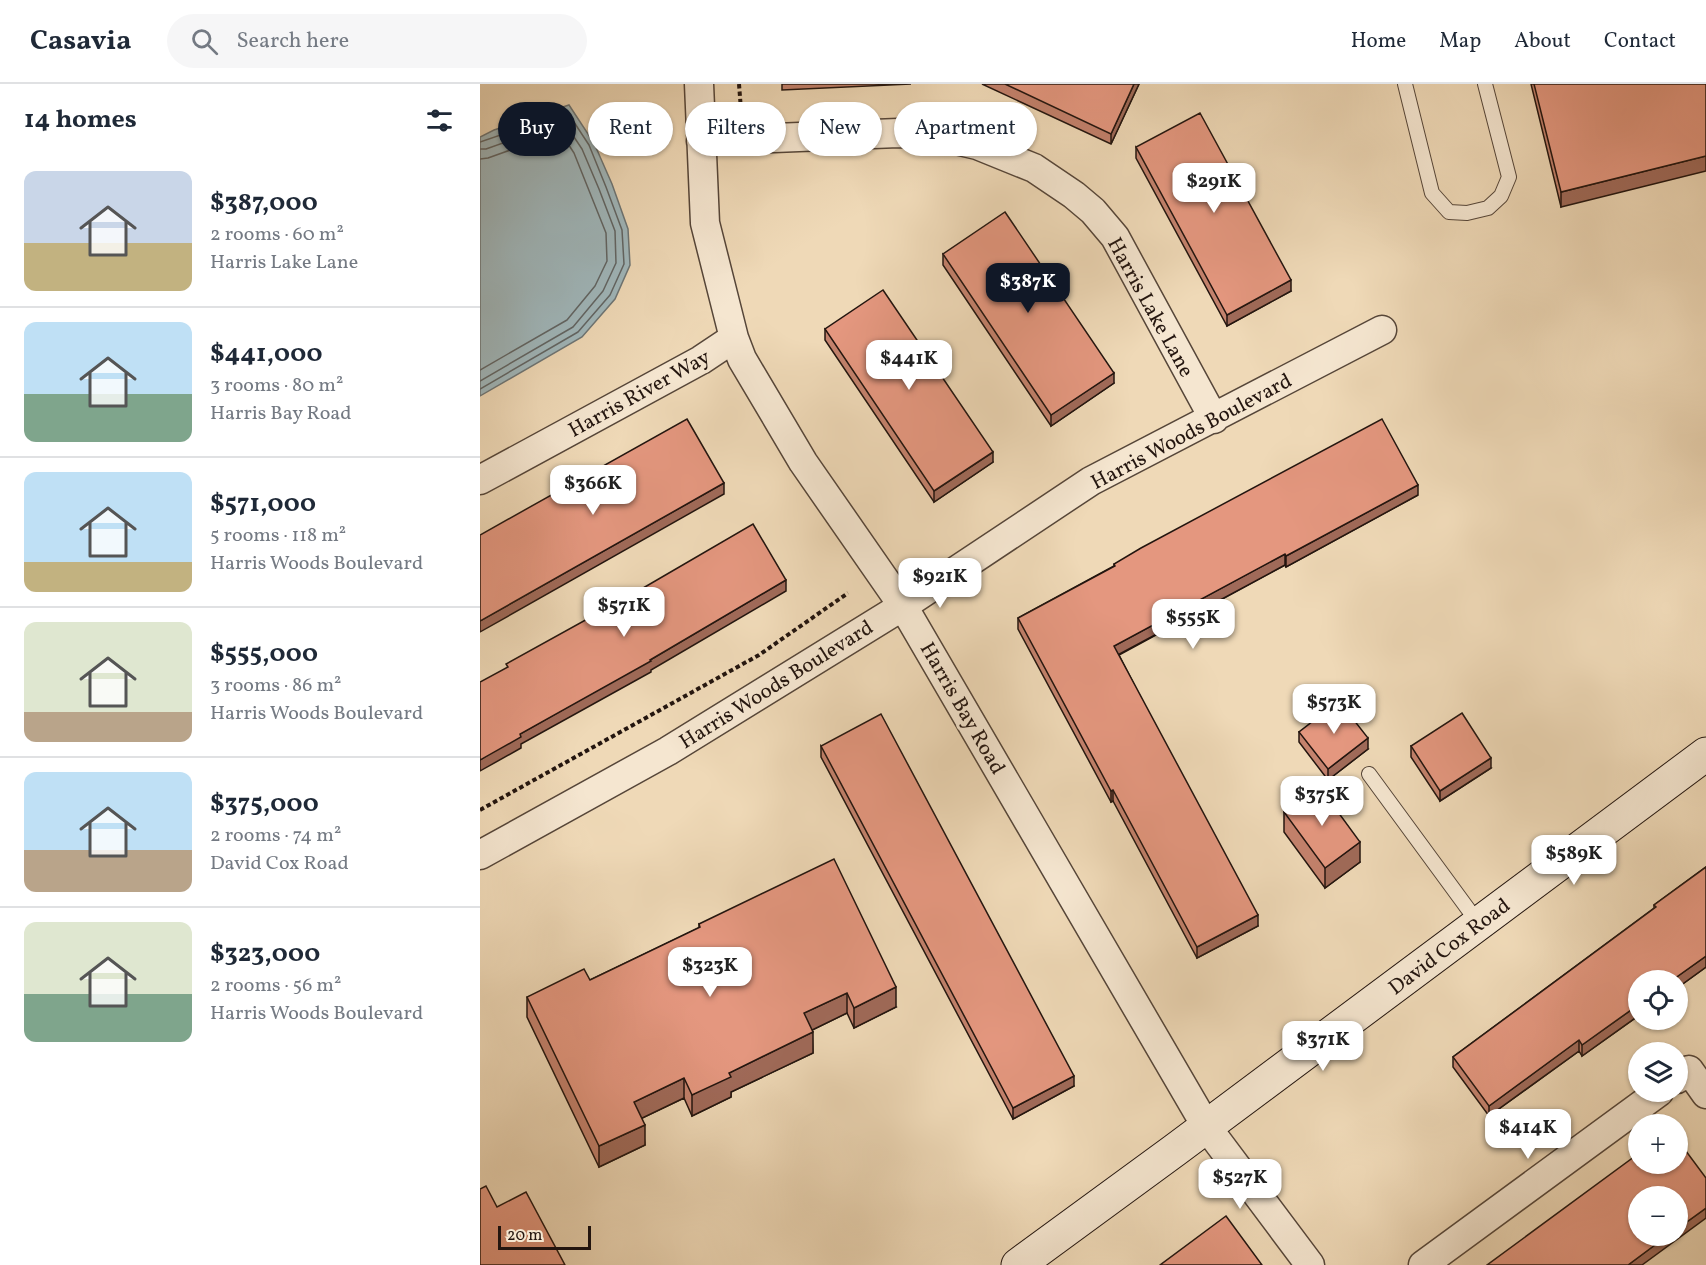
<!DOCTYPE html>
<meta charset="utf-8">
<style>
:root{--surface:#fff;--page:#f6f6f7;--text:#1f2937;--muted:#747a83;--line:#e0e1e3;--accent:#111827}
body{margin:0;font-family:Vollkorn,serif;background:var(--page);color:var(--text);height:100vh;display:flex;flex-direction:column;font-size:22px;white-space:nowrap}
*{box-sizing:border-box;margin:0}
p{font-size:20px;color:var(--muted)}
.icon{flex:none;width:33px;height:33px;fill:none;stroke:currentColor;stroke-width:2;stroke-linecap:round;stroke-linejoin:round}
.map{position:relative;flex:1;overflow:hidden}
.drawer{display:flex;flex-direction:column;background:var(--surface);width:480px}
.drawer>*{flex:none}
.guide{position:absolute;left:18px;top:18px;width:570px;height:54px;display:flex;gap:12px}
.controls{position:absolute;left:1148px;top:886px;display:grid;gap:12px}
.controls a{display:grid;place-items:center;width:60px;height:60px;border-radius:50%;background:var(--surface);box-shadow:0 2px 4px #0004;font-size:30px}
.scale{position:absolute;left:18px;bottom:15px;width:93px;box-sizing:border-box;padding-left:6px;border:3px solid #23150f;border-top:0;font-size:16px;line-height:21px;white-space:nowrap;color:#23150f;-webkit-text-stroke:4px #f5e6d0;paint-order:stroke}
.price{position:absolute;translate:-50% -51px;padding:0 14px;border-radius:12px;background:#fff;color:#222;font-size:20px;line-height:39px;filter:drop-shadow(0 2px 3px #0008)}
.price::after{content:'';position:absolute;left:50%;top:36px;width:18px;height:14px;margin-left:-9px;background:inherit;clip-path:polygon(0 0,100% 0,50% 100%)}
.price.current{background:var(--accent);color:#fff}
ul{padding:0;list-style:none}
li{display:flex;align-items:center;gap:18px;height:150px;padding:0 24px}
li+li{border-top:2px solid var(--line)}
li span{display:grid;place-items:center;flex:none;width:168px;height:120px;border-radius:12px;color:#555}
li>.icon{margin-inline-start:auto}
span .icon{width:72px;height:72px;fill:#fffc;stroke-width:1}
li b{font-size:26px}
h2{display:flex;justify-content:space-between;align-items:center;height:72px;padding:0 24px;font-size:26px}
.tag{padding:0 21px;border-radius:27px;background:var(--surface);box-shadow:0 2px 4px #0004;font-size:21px;line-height:54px}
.tag.current{background:var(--accent);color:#fff}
header{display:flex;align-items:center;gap:36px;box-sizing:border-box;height:84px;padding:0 30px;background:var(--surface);border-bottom:2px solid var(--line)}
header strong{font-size:28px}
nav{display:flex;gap:33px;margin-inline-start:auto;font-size:21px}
.search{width:420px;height:54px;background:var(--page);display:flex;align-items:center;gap:15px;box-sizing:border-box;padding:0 21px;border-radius:33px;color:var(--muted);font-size:22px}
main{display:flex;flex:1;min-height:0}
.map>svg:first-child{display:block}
.water{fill:#a0b7bb;stroke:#6e7676;stroke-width:1.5}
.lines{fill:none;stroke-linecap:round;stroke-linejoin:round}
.shore{stroke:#626665;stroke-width:1.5}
.lane-casing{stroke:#564639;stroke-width:16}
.street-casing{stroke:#564639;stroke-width:31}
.secondary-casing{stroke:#23150f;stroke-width:35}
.path{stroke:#23150f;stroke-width:4;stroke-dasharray:4.5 3;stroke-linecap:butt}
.lane{stroke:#f5e6d0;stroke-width:14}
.street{stroke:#f5e6d0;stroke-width:28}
.secondary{stroke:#f5e6d0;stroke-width:33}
.wall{fill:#c4826d;stroke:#23150f;stroke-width:1.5}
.shaded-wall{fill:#a06a59;stroke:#23150f;stroke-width:1.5}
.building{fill:#e4977f;stroke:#23150f;stroke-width:1.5}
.labels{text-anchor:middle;stroke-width:6;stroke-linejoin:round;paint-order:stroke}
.street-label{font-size:21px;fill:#23150f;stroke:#f5e6d0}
</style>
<header>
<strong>Casavia</strong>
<div class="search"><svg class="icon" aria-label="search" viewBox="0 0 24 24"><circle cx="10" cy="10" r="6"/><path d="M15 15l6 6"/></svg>Search here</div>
<nav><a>Home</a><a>Map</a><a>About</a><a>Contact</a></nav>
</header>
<main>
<section class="drawer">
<h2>14 homes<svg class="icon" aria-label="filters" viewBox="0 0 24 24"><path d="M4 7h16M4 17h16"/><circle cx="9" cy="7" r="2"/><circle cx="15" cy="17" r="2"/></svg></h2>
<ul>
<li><span style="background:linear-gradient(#c9d6e8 60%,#c2b280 0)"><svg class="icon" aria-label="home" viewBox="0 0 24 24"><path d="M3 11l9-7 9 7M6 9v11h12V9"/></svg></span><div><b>$387,000</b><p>2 rooms · 60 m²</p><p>Harris Lake Lane</p></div></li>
<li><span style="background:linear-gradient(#bfe0f5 60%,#7fa58c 0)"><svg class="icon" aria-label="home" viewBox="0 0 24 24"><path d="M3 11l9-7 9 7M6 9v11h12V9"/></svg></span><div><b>$441,000</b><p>3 rooms · 80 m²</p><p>Harris Bay Road</p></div></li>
<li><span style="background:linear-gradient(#bfe0f5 75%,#c2b280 0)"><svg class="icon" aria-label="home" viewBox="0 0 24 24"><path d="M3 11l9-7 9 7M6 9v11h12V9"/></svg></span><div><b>$571,000</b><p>5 rooms · 118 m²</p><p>Harris Woods Boulevard</p></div></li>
<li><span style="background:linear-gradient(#dfe7d0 75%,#b9a48a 0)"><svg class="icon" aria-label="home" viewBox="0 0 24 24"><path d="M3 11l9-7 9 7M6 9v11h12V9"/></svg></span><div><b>$555,000</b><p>3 rooms · 86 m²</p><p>Harris Woods Boulevard</p></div></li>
<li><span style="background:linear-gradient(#bfe0f5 65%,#b9a48a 0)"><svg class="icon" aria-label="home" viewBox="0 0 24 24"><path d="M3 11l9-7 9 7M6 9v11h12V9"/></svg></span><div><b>$375,000</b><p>2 rooms · 74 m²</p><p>David Cox Road</p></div></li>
<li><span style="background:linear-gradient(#dfe7d0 60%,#7fa58c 0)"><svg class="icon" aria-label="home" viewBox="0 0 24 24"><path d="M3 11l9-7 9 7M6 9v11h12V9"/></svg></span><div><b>$323,000</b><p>2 rooms · 56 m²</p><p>Harris Woods Boulevard</p></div></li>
</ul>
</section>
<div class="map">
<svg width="1226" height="1181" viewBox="0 0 1226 1181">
<rect width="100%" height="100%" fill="#efd9b7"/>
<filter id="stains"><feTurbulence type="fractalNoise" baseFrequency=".00333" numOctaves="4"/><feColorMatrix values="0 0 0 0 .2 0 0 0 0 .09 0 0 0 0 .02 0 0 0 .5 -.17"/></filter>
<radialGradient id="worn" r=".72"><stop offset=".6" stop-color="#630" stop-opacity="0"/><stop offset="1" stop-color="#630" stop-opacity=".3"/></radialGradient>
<path class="water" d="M 89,21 L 114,59 L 132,100 L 148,145 L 150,181 L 135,215 L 102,253 L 0,312 L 0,53 L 14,46 Z"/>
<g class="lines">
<path class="shore" d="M 0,58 L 85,29 L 88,29 L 109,61 L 126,103 L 142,146 L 144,180 L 130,211 L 98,248 L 0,305
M 0,65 L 6,65 L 82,38 L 84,38 L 102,65 L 119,105 L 135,147 L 136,179 L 123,207 L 93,243 L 0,297
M 0,75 L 8,74 L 78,49 L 81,49 L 94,69 L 126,149 L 127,177 L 115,202 L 87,236 L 0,286"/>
<g class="lane-casing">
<path id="lane" d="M 925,0 L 952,109 L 969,128 L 987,129 L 1008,124 L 1021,112 L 1029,93 L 1005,0
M 889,690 L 999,840"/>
</g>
<g class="street-casing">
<path id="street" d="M 219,0 L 225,139 L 254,254 L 262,275 L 323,378 L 423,522 L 726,1042 L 830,1181
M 221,57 L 418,49 L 454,51 L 497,61 L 554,84 L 594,111 L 613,127 L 635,153 L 734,335
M 0,396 L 221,276 L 254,254
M 0,771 L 188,667 L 423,522 L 611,397 L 902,246
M 1197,995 L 1209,986 L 1226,1010
M 943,1181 L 1179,1008"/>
</g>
<g class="secondary-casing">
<path id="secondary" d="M 538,1181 L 695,1066 L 1226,670"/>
</g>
<path class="path" d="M 259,0 L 261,26
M 0,726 L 279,571 L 368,509"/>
<use href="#lane" class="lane"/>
<use href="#street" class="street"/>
<use href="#secondary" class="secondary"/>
</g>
<path class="wall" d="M 302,0 L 431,0 L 302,6 Z
M 502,0 L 659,0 L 631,60 Z
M 1051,0 L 1226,0 L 1081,123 Z
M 656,63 L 811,207 L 747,242 L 656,74 Z
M 463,170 L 634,299 L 571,342 L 463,181 Z
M 345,245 L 513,378 L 454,418 L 345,256 Z
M 938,411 L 806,483 L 805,481 L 639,571 L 778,842 L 717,874 L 633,717 L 631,718 L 538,545 L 538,534 L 634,482 L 634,480 Z
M 819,648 L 888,665 L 848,696 L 819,658 Z
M 341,662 L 594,1002 L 533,1035 L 341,673 Z
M 931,662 L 1011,684 L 960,717 L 931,673 Z
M 804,728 L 880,778 L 845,804 L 804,748 Z
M 1226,783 L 1226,883 L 1197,904 L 1197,897 L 1158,897 L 1158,932 L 1102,972 L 1099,967 L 1009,1032 L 973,983 L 973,973 L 1174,824 L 1174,821 Z
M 219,840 L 416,923 L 374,944 L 367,929 L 332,946 L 333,969 L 251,1008 L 251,1013 L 212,1032 L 204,1014 L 162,1034 L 165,1061 L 119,1083 L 47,933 L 47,913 L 110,896 L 219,844 Z"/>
<path class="shaded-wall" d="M 654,0 L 659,0 L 631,60 L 631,50 Z
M 1226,72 L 1226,87 L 1081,123 L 1081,108 Z
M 811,196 L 811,207 L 747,242 L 747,231 Z
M 634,289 L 634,299 L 571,342 L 571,331 Z
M 513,368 L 513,378 L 454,418 L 454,407 Z
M 244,399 L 244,410 L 0,548 L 0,537 Z
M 938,401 L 938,411 L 806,483 L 806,472 Z
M 805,470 L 805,481 L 634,573 L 634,562 Z
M 306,496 L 306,507 L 171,586 L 171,588 L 41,660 L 41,664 L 0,687 L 0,676 L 40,650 L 170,576 Z
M 888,654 L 888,665 L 848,696 L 848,685 Z
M 1011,674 L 1011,684 L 960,717 L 960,707 Z
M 633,706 L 633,717 L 631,718 L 631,707 Z
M 880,758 L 880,778 L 845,804 L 845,784 Z
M 778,831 L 778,842 L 717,874 L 717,863 Z
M 1226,872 L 1226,883 L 1197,904 L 1197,897 L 1191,897 Z
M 416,903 L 416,923 L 374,944 L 374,924 Z
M 367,909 L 367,929 L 324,950 L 324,929 Z
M 1158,921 L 1158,932 L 1102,972 L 1102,961 Z
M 333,948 L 333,969 L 251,1008 L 251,1013 L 212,1032 L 212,1011 L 249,989 Z
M 1099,956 L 1099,967 L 1009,1032 L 1009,1022 Z
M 594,992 L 594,1002 L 533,1035 L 533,1024 Z
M 204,994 L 204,1014 L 154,1038 L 154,1018 Z
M 165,1041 L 165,1061 L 119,1083 L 119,1062 Z
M 1226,1124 L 1226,1134 L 1162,1181 L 1148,1181 L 1187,1152 L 1197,1152 L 1197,1145 Z"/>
<path class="building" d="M 525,0 L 654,0 L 631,50 Z
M 1054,0 L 1226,0 L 1226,72 L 1081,108 Z
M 720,29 L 811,196 L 747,231 L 656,63 Z
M 525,128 L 634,289 L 571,331 L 463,170 Z
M 403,206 L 513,368 L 454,407 L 345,245 Z
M 207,335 L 244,399 L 0,537 L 0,451 Z
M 902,335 L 938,401 L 806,472 L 805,470 L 634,562 L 778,831 L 717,863 L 633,706 L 631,707 L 538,534 L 635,482 L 634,480 L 661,464 Z
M 273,440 L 306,496 L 170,576 L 171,577 L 40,650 L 41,653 L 0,676 L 0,598 L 28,583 L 26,580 L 158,507 Z
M 859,617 L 888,654 L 848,685 L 819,648 Z
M 982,629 L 1011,674 L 960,707 L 931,662 Z
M 401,630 L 594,992 L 533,1024 L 341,662 Z
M 839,702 L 880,758 L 845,784 L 804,728 Z
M 354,775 L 416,903 L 374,924 L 367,909 L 324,929 L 333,948 L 249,989 L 251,993 L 212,1011 L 204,994 L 154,1018 L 165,1041 L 119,1062 L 47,913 L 104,885 L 110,896 L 220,843 L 219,840 Z
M 1226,783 L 1226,872 L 1191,897 L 1158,897 L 1158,921 L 1102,961 L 1099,956 L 1009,1022 L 973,973 L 1176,823 L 1174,821 Z
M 1197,1055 L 1226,1094 L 1226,1124 L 1197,1145 L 1197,1113 L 1158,1113 L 1158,1152 L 1187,1152 L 1148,1181 L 1007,1181 L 1158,1070 L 1158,1080 L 1197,1080 Z
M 6,1102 L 17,1123 L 46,1108 L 85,1181 L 0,1181 L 0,1105 Z
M 746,1132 L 782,1181 L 680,1181 Z"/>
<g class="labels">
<g class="street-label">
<text transform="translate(671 223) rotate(61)" y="7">Harris Lake Lane</text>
<text transform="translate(159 309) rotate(-29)" y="7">Harris River Way</text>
<text transform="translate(711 347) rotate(-28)" y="7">Harris Woods Boulevard</text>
<text transform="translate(296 600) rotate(-32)" y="7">Harris Woods Boulevard</text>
<text transform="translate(483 624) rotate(60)" y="7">Harris Bay Road</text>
<text transform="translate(969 862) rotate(-37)" y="7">David Cox Road</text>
</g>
</g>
<rect width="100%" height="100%" filter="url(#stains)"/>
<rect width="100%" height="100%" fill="url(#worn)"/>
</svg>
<div class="controls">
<a><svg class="icon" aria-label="locate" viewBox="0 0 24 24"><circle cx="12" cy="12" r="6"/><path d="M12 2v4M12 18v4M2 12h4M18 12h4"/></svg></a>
<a><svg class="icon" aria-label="layers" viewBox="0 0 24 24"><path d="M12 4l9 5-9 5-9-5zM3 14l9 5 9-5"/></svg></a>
<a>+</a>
<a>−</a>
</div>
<div class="scale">20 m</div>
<b class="price" style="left:734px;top:130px">$291K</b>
<b class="price current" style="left:548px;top:230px">$387K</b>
<b class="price" style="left:429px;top:307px">$441K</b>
<b class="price" style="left:113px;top:432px">$366K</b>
<b class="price" style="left:460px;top:525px">$921K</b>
<b class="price" style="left:144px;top:554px">$571K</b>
<b class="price" style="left:713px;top:566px">$555K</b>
<b class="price" style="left:854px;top:651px">$573K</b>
<b class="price" style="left:842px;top:743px">$375K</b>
<b class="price" style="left:1094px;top:802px">$589K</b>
<b class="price" style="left:230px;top:914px">$323K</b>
<b class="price" style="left:843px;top:988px">$371K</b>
<b class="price" style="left:1048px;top:1076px">$414K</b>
<b class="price" style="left:760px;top:1126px">$527K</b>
<div class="guide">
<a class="tag current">Buy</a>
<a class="tag">Rent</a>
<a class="tag">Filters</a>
<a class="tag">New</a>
<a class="tag">Apartment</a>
</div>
</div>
</main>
